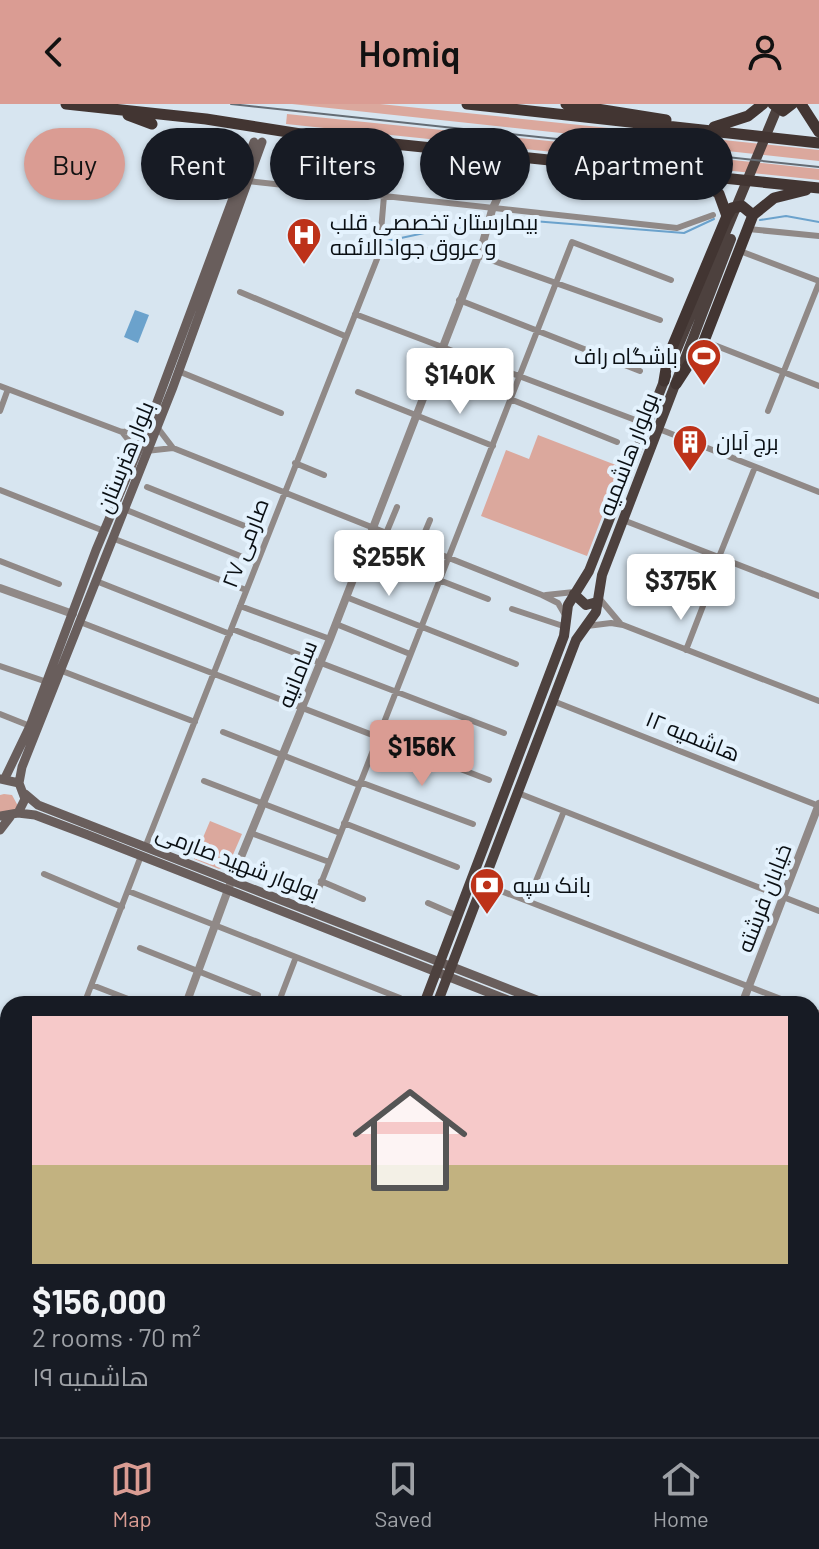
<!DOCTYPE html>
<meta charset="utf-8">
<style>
:root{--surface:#171b24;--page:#20242c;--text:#f1f3f6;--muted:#9ea1a6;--line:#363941;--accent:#da9c93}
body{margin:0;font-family:Barlow,Cairo,sans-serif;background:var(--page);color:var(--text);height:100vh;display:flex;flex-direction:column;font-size:30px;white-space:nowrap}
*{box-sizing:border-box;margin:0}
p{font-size:26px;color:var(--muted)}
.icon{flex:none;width:44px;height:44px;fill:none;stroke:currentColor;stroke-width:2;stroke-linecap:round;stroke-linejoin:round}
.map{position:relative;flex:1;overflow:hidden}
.panel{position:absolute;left:0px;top:892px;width:820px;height:442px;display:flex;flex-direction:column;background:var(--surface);border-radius:24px 24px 0 0;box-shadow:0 2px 6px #0004}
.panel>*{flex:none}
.guide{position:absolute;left:24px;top:24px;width:772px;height:72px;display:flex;gap:16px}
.price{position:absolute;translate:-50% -68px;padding:0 18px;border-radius:8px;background:#fff;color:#222;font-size:26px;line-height:52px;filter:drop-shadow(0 2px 4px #0008)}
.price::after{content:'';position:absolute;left:50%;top:48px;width:24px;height:18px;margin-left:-12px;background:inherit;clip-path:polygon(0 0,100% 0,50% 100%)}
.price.on{background:var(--accent);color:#111}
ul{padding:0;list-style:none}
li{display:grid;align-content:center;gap:16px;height:424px;padding:0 32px}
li+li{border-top:2px solid var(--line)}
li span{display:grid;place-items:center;height:248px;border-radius:0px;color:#555}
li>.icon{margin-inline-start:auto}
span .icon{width:144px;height:144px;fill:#fffc;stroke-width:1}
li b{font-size:34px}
.chip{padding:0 28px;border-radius:36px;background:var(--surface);box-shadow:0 2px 6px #0004;font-size:28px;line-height:72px}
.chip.on{background:var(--accent);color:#111}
header{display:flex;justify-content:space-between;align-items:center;height:104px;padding:0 32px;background:var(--accent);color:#111;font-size:36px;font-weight:600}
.dock{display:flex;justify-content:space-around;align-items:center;height:112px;border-top:2px solid var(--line);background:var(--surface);font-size:22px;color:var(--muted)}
.dock a{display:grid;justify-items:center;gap:4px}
.dock .on{color:var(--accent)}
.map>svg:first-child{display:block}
.green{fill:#dba89d}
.water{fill:#6ba2cc}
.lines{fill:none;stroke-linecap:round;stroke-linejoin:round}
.stream{stroke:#6ba2cc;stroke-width:2}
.minor{stroke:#908987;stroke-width:6}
.tertiary{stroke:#908987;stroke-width:8}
.secondary{stroke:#695e5c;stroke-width:9}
.primary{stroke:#4d413e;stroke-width:10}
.trunk{stroke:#423532;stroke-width:11}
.tram{stroke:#646c74;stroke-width:2}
.labels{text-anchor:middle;stroke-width:8;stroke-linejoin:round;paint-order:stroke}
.poi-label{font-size:22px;fill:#0a0f13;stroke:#e4f2fd;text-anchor:start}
.street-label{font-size:22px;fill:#0a0f13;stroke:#e4f2fd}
</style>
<header><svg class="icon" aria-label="back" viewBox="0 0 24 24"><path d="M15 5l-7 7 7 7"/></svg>Homiq<svg class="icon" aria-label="person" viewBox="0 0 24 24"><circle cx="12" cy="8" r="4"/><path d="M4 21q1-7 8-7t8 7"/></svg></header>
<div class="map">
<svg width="819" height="1333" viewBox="0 0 819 1333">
<rect width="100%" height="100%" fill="#d7e5f0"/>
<path class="green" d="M 292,0 L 380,0 L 819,46 L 819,57 Z
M 287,10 L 819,65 L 819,76 L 286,20 Z
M 538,331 L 621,363 L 587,452 L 481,412 L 506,346 L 529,355 Z
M 4,690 L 12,691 L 18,702 L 17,706 L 0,712 L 0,691 Z
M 210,717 L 242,730 L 228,762 L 219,765 L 194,755 Z
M 812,937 L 819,938 L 819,978 L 812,978 Z"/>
<path class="water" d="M 135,206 L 149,211 L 138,239 L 124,233 Z"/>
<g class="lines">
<path class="stream" d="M 760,116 L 786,112 L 819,118
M 494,120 L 533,117 L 684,129 L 714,115
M 373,140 L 443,125 L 486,122"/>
<path class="minor" d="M 248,77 L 677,124 L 713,111
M 384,92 L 381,127 L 404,125
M 748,125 L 819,132
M 740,147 L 819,177
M 477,151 L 660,216
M 240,188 L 345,232
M 459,196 L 640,267
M 355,210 L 646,320
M 704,237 L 819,282
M 178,267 L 281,309
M 0,282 L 122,328 L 147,325
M 358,288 L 493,342
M 510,295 L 617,338
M 0,307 L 8,285
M 768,307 L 819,179
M 157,323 L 173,344
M 659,325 L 819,388
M 122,328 L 137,347
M 146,347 L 173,344 L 542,491 L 558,499 L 565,511
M 295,359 L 324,371
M 147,383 L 267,431
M 0,386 L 104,427
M 124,405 L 257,459
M 623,416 L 819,492
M 387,427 L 397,403
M 112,434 L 246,486
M 420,440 L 430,416
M 719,453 L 755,363
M 0,457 L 59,480
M 439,476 L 488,495
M 96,477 L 230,530
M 546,491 L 574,488
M 346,493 L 516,560
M 599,494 L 620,519
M 240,502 L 330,535
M 512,505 L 566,523
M 80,518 L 489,676
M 336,520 L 410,550
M 587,522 L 611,519 L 623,521 L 819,597
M 232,525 L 504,629
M 686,546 L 703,502
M 0,562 L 47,578
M 62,567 L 195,618
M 553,597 L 819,702
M 0,610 L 30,622
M 223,628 L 359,681
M 204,677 L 340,729
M 360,678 L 473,720
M 518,689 L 819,807
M 344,719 L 457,763
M 251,729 L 329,758
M 146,741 L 379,150 L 482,142
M 44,770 L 122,803
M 321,777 L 363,795
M 483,780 L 794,900
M 128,787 L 400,894
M 528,797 L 564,707
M 428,799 L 458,812
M 311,805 L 572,138 L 671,176
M 140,844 L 258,891
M 92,881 L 141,900
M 84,900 L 141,752
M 278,900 L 296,853
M 812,907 L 819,909
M 0,993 L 8,992
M 816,1003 L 819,1007
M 812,1018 L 819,1015
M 0,1042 L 8,1045
M 812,1059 L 819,1056
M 0,1067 L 8,1070
M 812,1107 L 819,1104
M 2,1117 L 8,1100
M 0,1141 L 8,1135
M 817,1178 L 819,1161
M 0,1192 L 8,1195
M 0,1249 L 8,1252
M 0,1308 L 8,1311
M 48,1326 L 67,1333
M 195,1326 L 213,1333
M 667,1326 L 708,1330
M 497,1328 L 539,1332
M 110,1333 L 112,1326
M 453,1333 L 454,1326
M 581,1333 L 581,1326"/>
<path class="tertiary" d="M 0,484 L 73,510
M 186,900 L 232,775 L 330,535 L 482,142 L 492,106 L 512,63
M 742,900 L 819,700
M 812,1179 L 819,1179
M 402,1326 L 412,1333
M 708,1326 L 711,1333"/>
<path class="secondary" d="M 5,674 L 30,622 L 96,446 L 147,325 L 254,38
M 19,679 L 22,663 L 173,283 L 262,38
M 25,690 L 38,701 L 547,900
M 18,709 L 35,711 L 88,731 L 518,900
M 0,712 L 18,709 L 25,695 L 19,679 L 0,675
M 0,726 L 10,713
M 812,983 L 819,983
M 812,993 L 819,992"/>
<path class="primary" d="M 672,257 L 779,0
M 574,490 L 586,501 L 597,498
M 424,900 L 564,532 L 568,501 L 589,467 L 666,272
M 437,900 L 576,536 L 596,508 L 602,471 L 731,135
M 255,1333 L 258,1326
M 268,1333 L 271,1326"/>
<path class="trunk" d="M 66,0 L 206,15 L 307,31 L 819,84
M 467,0 L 819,39
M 566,0 L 666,16
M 773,0 L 783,7 L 792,0
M 801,0 L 819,28
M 128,11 L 152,20
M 714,23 L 748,12 L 763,0
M 568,68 L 591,63
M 727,112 L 732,104 L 742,102 L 753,111
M 664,277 L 668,253 L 727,112 L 719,90 L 699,73
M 676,280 L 704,237 L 753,111 L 774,94 L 806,86"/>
<path class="tram" d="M 231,0 L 819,63"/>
</g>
<defs>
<g id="hospital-pin" transform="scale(1.8)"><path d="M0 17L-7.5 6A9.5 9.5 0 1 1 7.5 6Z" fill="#bd3219" stroke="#e4f2fd"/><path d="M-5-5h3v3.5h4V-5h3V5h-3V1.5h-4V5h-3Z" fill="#fff"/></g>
<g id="stadium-pin" transform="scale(1.8)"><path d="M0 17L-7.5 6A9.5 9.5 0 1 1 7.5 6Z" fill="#bd3219" stroke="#e4f2fd"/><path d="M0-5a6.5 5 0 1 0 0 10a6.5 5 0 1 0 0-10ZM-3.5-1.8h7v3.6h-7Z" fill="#fff"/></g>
<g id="building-pin" transform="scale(1.8)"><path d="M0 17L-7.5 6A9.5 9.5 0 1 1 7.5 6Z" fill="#bd3219" stroke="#e4f2fd"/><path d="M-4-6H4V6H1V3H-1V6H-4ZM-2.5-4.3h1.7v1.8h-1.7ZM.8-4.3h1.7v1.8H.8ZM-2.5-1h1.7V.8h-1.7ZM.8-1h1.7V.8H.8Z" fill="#fff"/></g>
<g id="bank-pin" transform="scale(1.8)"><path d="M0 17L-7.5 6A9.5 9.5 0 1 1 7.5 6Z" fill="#bd3219" stroke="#e4f2fd"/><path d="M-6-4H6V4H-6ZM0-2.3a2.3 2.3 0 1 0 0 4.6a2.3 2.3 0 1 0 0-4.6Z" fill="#fff"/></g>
</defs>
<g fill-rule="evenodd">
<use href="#hospital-pin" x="304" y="131"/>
<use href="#stadium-pin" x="704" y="252"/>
<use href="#building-pin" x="690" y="338"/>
<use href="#bank-pin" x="487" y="781"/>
</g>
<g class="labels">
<g class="poi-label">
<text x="330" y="126">بیمارستان تخصصی قلب<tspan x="330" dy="25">و عروق جوادالائمه</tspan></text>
<text x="678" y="260" text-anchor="end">باشگاه راف</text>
<text x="716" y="346">برج آبان</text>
<text x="513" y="789">بانک سپه</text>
</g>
<g class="street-label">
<text transform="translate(628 350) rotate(-69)" y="8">بولوار هاشمیه</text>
<text transform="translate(125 353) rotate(-68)" y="8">بلوار هنرستان</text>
<text transform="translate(245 439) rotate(-69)" y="8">صارمی ۲۷</text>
<text transform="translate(297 570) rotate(-68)" y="8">سامانیه</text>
<text transform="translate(693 632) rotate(22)" y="8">هاشمیه ۱۲</text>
<text transform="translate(238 758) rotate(21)" y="8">بولوار شهید صارمی</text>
<text transform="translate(764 794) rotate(-69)" y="8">خیابان فرشته</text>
</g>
</g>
</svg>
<b class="price" style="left:460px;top:312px">$140K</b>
<b class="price" style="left:389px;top:494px">$255K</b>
<b class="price" style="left:681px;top:518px">$375K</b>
<b class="price on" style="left:422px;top:684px">$156K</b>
<div class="guide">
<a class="chip on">Buy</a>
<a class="chip">Rent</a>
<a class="chip">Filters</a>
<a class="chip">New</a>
<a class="chip">Apartment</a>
</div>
<section class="panel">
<ul>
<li><span style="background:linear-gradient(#f6c9c9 60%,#c2b280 0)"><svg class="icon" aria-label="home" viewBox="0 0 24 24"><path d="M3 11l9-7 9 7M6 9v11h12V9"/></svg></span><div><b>$156,000</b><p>2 rooms · 70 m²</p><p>هاشمیه ۱۹</p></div></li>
</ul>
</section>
</div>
<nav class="dock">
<a class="on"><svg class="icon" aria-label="map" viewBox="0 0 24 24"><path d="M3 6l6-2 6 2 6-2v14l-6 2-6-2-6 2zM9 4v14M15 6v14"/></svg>Map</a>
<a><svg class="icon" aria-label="saved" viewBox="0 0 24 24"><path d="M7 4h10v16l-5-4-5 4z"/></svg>Saved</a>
<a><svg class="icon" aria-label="home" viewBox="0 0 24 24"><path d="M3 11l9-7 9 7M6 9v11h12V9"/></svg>Home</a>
</nav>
